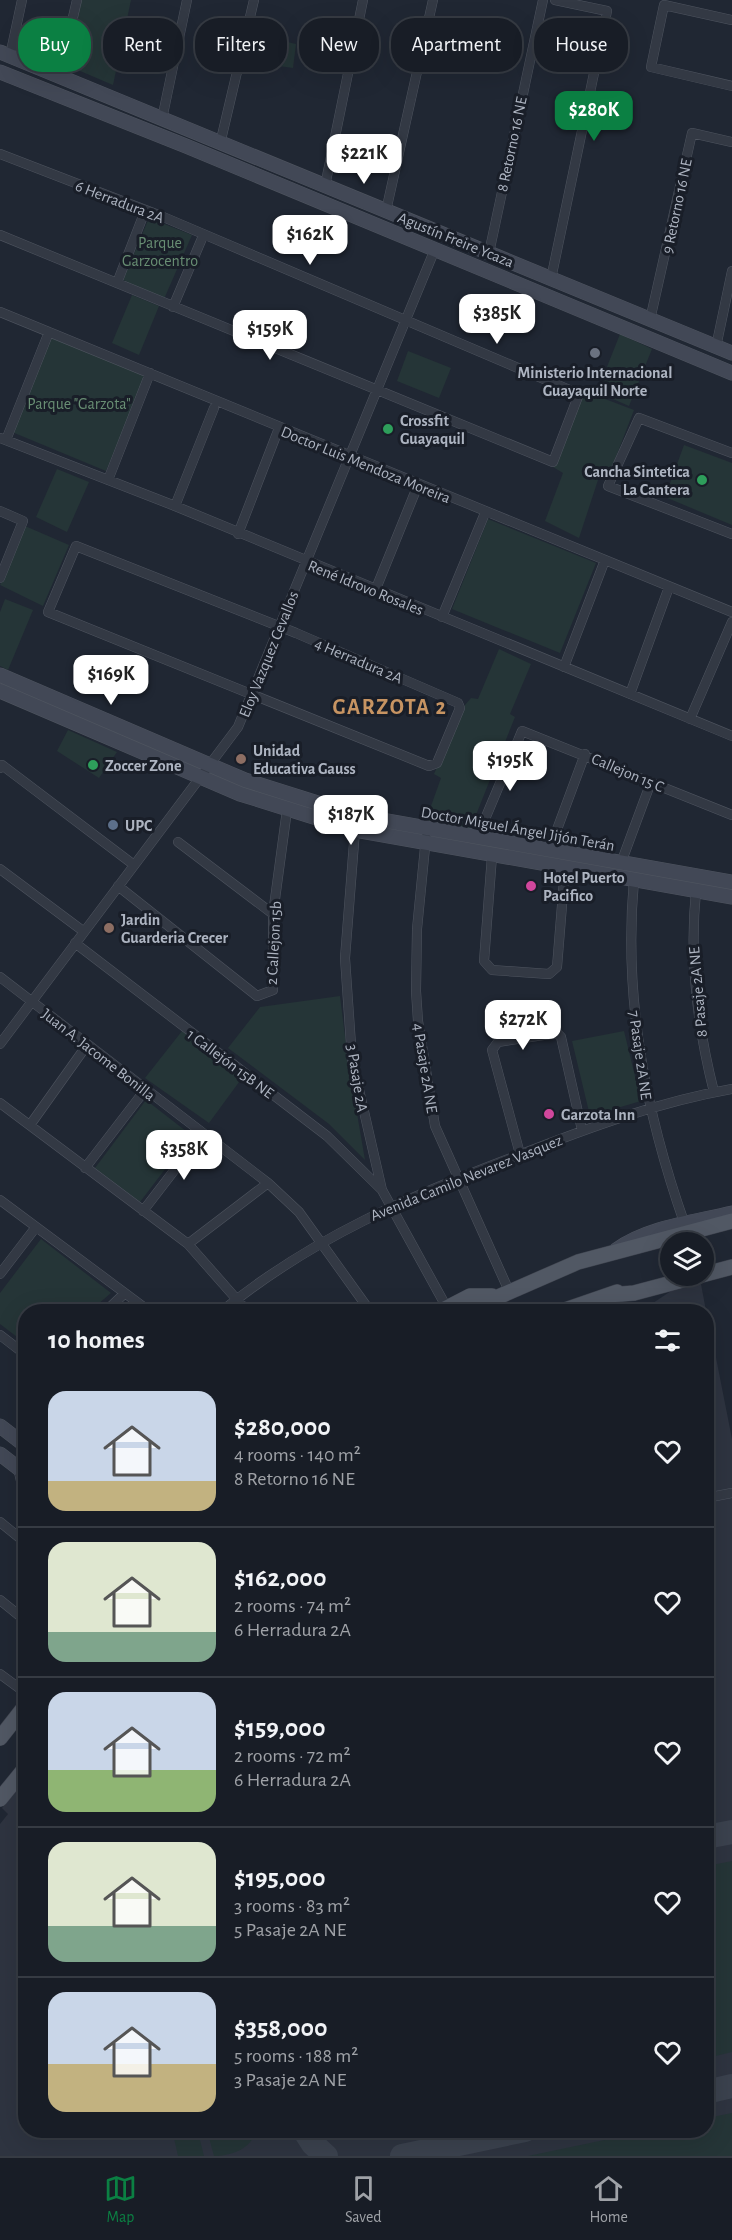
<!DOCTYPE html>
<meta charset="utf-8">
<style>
:root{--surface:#181d26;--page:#21262e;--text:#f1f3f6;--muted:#9fa2a7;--line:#363b43;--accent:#0b8043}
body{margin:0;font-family:"Alegreya Sans",sans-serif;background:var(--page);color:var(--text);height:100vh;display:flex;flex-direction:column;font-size:22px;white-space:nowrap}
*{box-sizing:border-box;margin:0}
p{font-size:20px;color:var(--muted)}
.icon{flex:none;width:33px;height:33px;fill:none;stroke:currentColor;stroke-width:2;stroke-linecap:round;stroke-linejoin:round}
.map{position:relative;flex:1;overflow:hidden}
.side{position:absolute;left:18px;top:1304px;width:696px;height:834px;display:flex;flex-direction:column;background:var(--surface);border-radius:24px;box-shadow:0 6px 24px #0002,0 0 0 2px var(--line)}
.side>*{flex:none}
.guide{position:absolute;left:18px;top:18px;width:696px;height:54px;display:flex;gap:12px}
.fabs{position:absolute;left:660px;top:1232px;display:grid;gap:12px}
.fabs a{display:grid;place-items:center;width:54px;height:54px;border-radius:50%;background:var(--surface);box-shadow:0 6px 24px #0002,0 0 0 2px var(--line);font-size:30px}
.price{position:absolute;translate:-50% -51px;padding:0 14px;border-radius:12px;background:#fff;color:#222;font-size:20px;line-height:39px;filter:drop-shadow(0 2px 3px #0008)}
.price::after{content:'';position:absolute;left:50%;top:36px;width:18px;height:14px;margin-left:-9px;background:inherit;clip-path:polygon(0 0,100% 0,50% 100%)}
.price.selected{background:var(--accent);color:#fff}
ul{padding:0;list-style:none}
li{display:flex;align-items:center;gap:18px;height:150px;padding:0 30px}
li+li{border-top:2px solid var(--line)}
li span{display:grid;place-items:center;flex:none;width:168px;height:120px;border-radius:18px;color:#555}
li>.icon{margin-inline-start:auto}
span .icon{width:72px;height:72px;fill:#fffc;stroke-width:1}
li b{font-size:26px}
h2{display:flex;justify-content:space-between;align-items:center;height:72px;padding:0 30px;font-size:26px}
.tag{padding:0 21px;border-radius:24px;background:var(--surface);box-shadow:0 6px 24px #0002,0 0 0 2px var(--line);font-size:21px;line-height:54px}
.tag.selected{background:var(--accent);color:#fff}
.tabs{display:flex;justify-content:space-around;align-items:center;height:84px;border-top:2px solid var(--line);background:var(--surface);font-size:16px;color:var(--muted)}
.tabs a{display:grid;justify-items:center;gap:3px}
.tabs .selected{color:var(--accent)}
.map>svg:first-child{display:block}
.airport{fill:#2e3440}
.green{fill:#253537}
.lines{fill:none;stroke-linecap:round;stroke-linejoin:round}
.taxiway{stroke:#3b424e;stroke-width:24}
.street-casing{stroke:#4e545f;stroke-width:10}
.secondary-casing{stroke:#4e545f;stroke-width:15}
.primary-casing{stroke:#3d424d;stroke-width:16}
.street{stroke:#333944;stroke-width:9}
.secondary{stroke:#424856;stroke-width:14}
.primary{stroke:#515864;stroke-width:15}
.worship-dot{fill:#6b7280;stroke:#191e28;stroke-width:2}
.leisure-dot{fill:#2e9e5b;stroke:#191e28;stroke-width:2}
.education-dot{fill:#8d6e63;stroke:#191e28;stroke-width:2}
.service-dot{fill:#5c6f8a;stroke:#191e28;stroke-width:2}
.hotel-dot{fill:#d1479c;stroke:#191e28;stroke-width:2}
.labels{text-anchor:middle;stroke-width:6;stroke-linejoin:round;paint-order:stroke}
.street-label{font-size:16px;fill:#adb4c1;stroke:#191e28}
.park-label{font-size:16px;fill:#688e73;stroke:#191e28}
.poi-label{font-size:16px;font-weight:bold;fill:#adb4c1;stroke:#191e28;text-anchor:start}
.district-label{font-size:22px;font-weight:bold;letter-spacing:1.5px;fill:#c79462;stroke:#191e28}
</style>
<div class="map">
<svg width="732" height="2156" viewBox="0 0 732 2156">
<rect width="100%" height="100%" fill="#202733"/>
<path class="airport" d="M 701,1284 L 706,1311 L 641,1311 L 671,1291 Z
M 707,1312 L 732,1439 L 732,2156 L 0,2156 L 0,1824 L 8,1814 L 2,1808 L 25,1780 L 26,2130 L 706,2130 Z"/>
<path class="green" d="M 80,0 L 131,0 L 113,85 L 66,65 Z
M 257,35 L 296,44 L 293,68 L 251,62 Z
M 149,218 L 192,235 L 164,299 L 123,280 Z
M 132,295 L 159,306 L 139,355 L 112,343 Z
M 620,334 L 652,349 L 629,406 L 597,392 Z
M 52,335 L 146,374 L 106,471 L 12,432 Z
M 408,351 L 451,368 L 439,398 L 397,381 Z
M 584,391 L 634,410 L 609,475 L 599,477 L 579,538 L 545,521 L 563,473 L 553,467 Z
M 684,445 L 732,463 L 732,525 L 665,497 Z
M 57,469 L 89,482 L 67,532 L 36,517 Z
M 488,519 L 596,563 L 560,653 L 452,609 Z
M 25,526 L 69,545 L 43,606 L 0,585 Z
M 5,599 L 33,610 L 8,670 L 0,666 L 0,612 Z
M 499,649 L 531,664 L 510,714 L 515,717 L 470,830 L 426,820 L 441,778 L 434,774 L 465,705 L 471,698 L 478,699 Z
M 68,730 L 117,752 L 99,778 L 57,751 Z
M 340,996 L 348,1061 L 365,1160 L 329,1124 L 228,1048 L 260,1007 Z
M 182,1031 L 242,1078 L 209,1123 L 145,1078 Z
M 624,1031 L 641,1101 L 590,1116 L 572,1041 Z
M 146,1100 L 191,1135 L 140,1202 L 95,1168 Z
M 41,1239 L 111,1293 L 90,1311 L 26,1311 L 25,1343 L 0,1324 L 0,1293 Z
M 732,1861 L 732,2052 L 707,2058 L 707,1866 Z
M 732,2113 L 732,2156 L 528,2156 L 652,2130 L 706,2130 L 707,2118 Z
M 207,2130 L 256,2130 C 252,2149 231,2156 214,2156 Z
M 193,2134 L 200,2140 L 204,2156 L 178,2156 L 174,2138 Z"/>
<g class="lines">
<path class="taxiway" d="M 706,1837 L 732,1832
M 706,2092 L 732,2086
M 304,2130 L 313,2144 L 326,2156
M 402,2156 L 525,2130"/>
<g class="street-casing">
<path id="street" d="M 732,20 L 664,5 L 651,67 L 732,86
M 10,56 L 22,0
M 59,77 L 77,0
M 162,119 L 187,0
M 220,144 L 254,0
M 0,154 L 161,216 L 579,394 L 553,462 L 0,235
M 325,186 L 363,0
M 386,211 L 433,0
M 489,253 L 543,0
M 551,279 L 607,11 L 555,0
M 117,283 L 145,211
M 173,307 L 203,236
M 0,312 L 732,612
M 650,320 L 692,133 L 732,142
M 716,347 L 732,271
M 0,438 L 175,506 L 732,736
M 6,440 L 49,332
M 732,453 L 639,418 L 608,486 L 732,534
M 108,480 L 150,373
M 175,506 L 214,408
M 0,511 L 23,521 L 0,578
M 238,534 L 279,428
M 76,546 L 296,633 L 458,703 L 460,708 L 437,763 L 429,766 L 48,612 Z
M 375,591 L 418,485
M 442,617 L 485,513
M 564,667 L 605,560
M 630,694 L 669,587
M 690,719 L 732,622
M 0,768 L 2,765 L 134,865
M 355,830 L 345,958 L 352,1059 L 382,1190 L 447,1308
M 426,837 L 417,929 L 416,991 L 418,1021 L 435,1126 L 509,1291
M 477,838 L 522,731 L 732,815
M 178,842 L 273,914
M 549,851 L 585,754
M 492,856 L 484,961 L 492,970 L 549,974 L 557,967 L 565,868
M 621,863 L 651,782
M 0,869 L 83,931
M 634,880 C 623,999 646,1114 685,1225
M 118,886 L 257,996 L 273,990 L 273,914 L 287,810
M 696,891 C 689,960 697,1025 714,1092
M 75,943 L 327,1136 L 381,1189
M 0,977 L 268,1183 L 299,1212 L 370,1311
M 0,1044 L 238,727 L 435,249
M 0,1103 L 188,1244 L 247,1311
M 30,1125 L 87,1045
M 520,1154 L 492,1050 L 498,1042 L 557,1033 L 561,1037 L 582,1130
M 85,1168 L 145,1090
M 0,1200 L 149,1311
M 143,1211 L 203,1133
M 188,1244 L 268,1183
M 0,1274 L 36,1227
M 106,1311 L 125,1293
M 222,1311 C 313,1237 410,1196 519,1155 C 588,1128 658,1102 732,1089
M 0,1335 L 26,1355
M 18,1468 L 26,1503
M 706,1498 L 732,1493
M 0,1522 L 26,1543
M 0,1600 L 26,1621
M 0,1674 L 19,1688"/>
</g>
<g class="secondary-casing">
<path id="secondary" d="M 0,52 L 732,353
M 0,72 L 186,146 L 732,373
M 0,675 L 245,780 L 359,816 L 732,882
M 0,691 L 240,794 L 355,830 L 732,897
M 616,1250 C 647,1227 695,1222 732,1213
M 0,1426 L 26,1446
M 0,1454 L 26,1474"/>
</g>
<g class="primary-casing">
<path id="primary" d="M 609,1295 L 634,1293 L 732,1267
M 441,1311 L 470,1296 L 492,1296
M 466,1311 L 578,1262 L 732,1221
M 562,1311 L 617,1292
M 0,1738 L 26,1705
M 0,1799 L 26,1767"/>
</g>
<use href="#street" class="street"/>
<use href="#secondary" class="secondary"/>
<use href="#primary" class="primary"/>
</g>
<circle class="worship-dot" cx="595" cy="353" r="6"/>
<g class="leisure-dot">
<circle cx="388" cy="429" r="6"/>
<circle cx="702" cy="480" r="6"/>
<circle cx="93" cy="765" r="6"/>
</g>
<g class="education-dot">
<circle cx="241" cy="759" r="6"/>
<circle cx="109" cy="928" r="6"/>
</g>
<circle class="service-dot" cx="113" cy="825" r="6"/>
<g class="hotel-dot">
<circle cx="531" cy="886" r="6"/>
<circle cx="549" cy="1114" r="6"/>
</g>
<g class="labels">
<g class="street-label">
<text transform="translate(511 144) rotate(-78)" y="6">8 Retorno 16 NE</text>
<text transform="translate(120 201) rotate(21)" y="6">6 Herradura 2A</text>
<text transform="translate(676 206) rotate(-78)" y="6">9 Retorno 16 NE</text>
<text transform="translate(456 239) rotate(22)" y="6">Agustín Freire Ycaza</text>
<text transform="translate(366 464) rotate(22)" y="6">Doctor Luis Mendoza Moreira</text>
<text transform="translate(366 587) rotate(22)" y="6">René Idrovo Rosales</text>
<text transform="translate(268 654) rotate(-68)" y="6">Eloy Vazquez Cevallos</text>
<text transform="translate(359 660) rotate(23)" y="6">4 Herradura 2A</text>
<text transform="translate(628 772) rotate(23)" y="6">Callejon 15 C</text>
<text transform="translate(518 828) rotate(10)" y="6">Doctor Miguel Ángel Jijón Terán</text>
<text transform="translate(273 943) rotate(-87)" y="6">2 Callejon 15b</text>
<text transform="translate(697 992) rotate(-95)" y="6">8 Pasaje 2A NE</text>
<text transform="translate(99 1054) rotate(38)" y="6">Juan A. Jacome Bonilla</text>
<text transform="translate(641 1055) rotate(82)" y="6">7 Pasaje 2A NE</text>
<text transform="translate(231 1063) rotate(37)" y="6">1 Callejón 15B NE</text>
<text transform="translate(426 1068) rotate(81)" y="6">4 Pasaje 2A NE</text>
<text transform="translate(358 1078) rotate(81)" y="6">3 Pasaje 2A</text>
<text transform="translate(466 1177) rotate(-22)" y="6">Avenida Camilo Nevarez Vasquez</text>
</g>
<g class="park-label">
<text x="160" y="248">Parque<tspan x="160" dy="18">Garzocentro</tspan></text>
<text x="79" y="409">Parque "Garzota"</text>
</g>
<g class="poi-label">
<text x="595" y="378" text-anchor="middle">Ministerio Internacional<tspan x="595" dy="18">Guayaquil Norte</tspan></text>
<text x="400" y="426">Crossfit<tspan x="400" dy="18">Guayaquil</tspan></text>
<text x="690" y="477" text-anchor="end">Cancha Sintetica<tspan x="690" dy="18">La Cantera</tspan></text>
<text x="253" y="756">Unidad<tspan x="253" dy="18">Educativa Gauss</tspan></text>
<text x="105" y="771">Zoccer Zone</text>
<text x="125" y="831">UPC</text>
<text x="543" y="883">Hotel Puerto<tspan x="543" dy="18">Pacifico</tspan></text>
<text x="121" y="925">Jardin<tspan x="121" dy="18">Guarderia Crecer</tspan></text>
<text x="561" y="1120">Garzota Inn</text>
</g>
<g class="district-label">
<text x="390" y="714">GARZOTA 2</text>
</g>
</g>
</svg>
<div class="fabs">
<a><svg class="icon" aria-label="layers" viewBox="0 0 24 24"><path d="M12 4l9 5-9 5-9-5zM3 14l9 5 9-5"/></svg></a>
</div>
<b class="price selected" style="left:594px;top:142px">$280K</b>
<b class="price" style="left:364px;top:185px">$221K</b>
<b class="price" style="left:310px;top:266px">$162K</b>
<b class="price" style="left:497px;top:345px">$385K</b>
<b class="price" style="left:270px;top:361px">$159K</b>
<b class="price" style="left:111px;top:706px">$169K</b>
<b class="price" style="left:510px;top:792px">$195K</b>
<b class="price" style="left:351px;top:846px">$187K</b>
<b class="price" style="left:523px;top:1051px">$272K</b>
<b class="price" style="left:184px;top:1181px">$358K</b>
<div class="guide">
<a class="tag selected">Buy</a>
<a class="tag">Rent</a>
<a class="tag">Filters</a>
<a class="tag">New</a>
<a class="tag">Apartment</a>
<a class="tag">House</a>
</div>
<section class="side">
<h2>10 homes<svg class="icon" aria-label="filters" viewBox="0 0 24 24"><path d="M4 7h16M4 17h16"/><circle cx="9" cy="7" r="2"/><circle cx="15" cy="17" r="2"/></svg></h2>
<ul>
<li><span style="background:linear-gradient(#c9d6e8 75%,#c2b280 0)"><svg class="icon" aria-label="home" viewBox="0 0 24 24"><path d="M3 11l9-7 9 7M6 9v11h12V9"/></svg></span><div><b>$280,000</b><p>4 rooms · 140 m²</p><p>8 Retorno 16 NE</p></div><svg class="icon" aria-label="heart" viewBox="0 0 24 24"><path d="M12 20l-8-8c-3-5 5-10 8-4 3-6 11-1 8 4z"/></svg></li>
<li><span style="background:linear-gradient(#dfe7d0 75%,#7fa58c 0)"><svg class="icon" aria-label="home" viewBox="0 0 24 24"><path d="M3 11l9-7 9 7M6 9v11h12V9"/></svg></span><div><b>$162,000</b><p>2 rooms · 74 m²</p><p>6 Herradura 2A</p></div><svg class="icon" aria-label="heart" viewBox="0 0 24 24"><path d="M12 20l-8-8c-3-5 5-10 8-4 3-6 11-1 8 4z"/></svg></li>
<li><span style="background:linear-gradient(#c9d6e8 65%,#8fb573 0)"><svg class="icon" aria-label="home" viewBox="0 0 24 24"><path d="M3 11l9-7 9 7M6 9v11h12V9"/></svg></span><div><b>$159,000</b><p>2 rooms · 72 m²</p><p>6 Herradura 2A</p></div><svg class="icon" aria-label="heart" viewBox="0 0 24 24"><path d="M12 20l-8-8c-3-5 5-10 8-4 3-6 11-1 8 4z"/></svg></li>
<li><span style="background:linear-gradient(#dfe7d0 70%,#7fa58c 0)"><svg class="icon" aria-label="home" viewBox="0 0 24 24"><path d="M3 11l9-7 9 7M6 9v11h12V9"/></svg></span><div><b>$195,000</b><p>3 rooms · 83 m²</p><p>5 Pasaje 2A NE</p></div><svg class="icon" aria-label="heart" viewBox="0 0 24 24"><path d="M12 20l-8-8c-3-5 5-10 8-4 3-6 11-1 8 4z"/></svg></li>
<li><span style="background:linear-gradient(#c9d6e8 60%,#c2b280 0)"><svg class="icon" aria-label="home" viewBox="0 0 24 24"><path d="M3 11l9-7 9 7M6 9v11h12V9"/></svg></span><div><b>$358,000</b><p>5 rooms · 188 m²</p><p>3 Pasaje 2A NE</p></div><svg class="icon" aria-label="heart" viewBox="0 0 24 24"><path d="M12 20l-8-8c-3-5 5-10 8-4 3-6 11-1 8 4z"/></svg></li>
</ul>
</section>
</div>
<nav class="tabs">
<a class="selected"><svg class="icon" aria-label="map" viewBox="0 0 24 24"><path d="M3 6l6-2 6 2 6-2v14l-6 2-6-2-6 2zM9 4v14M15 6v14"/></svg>Map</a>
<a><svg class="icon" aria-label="saved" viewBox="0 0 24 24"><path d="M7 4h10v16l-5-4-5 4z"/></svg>Saved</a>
<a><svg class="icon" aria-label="home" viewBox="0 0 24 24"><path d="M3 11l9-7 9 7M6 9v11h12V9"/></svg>Home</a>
</nav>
